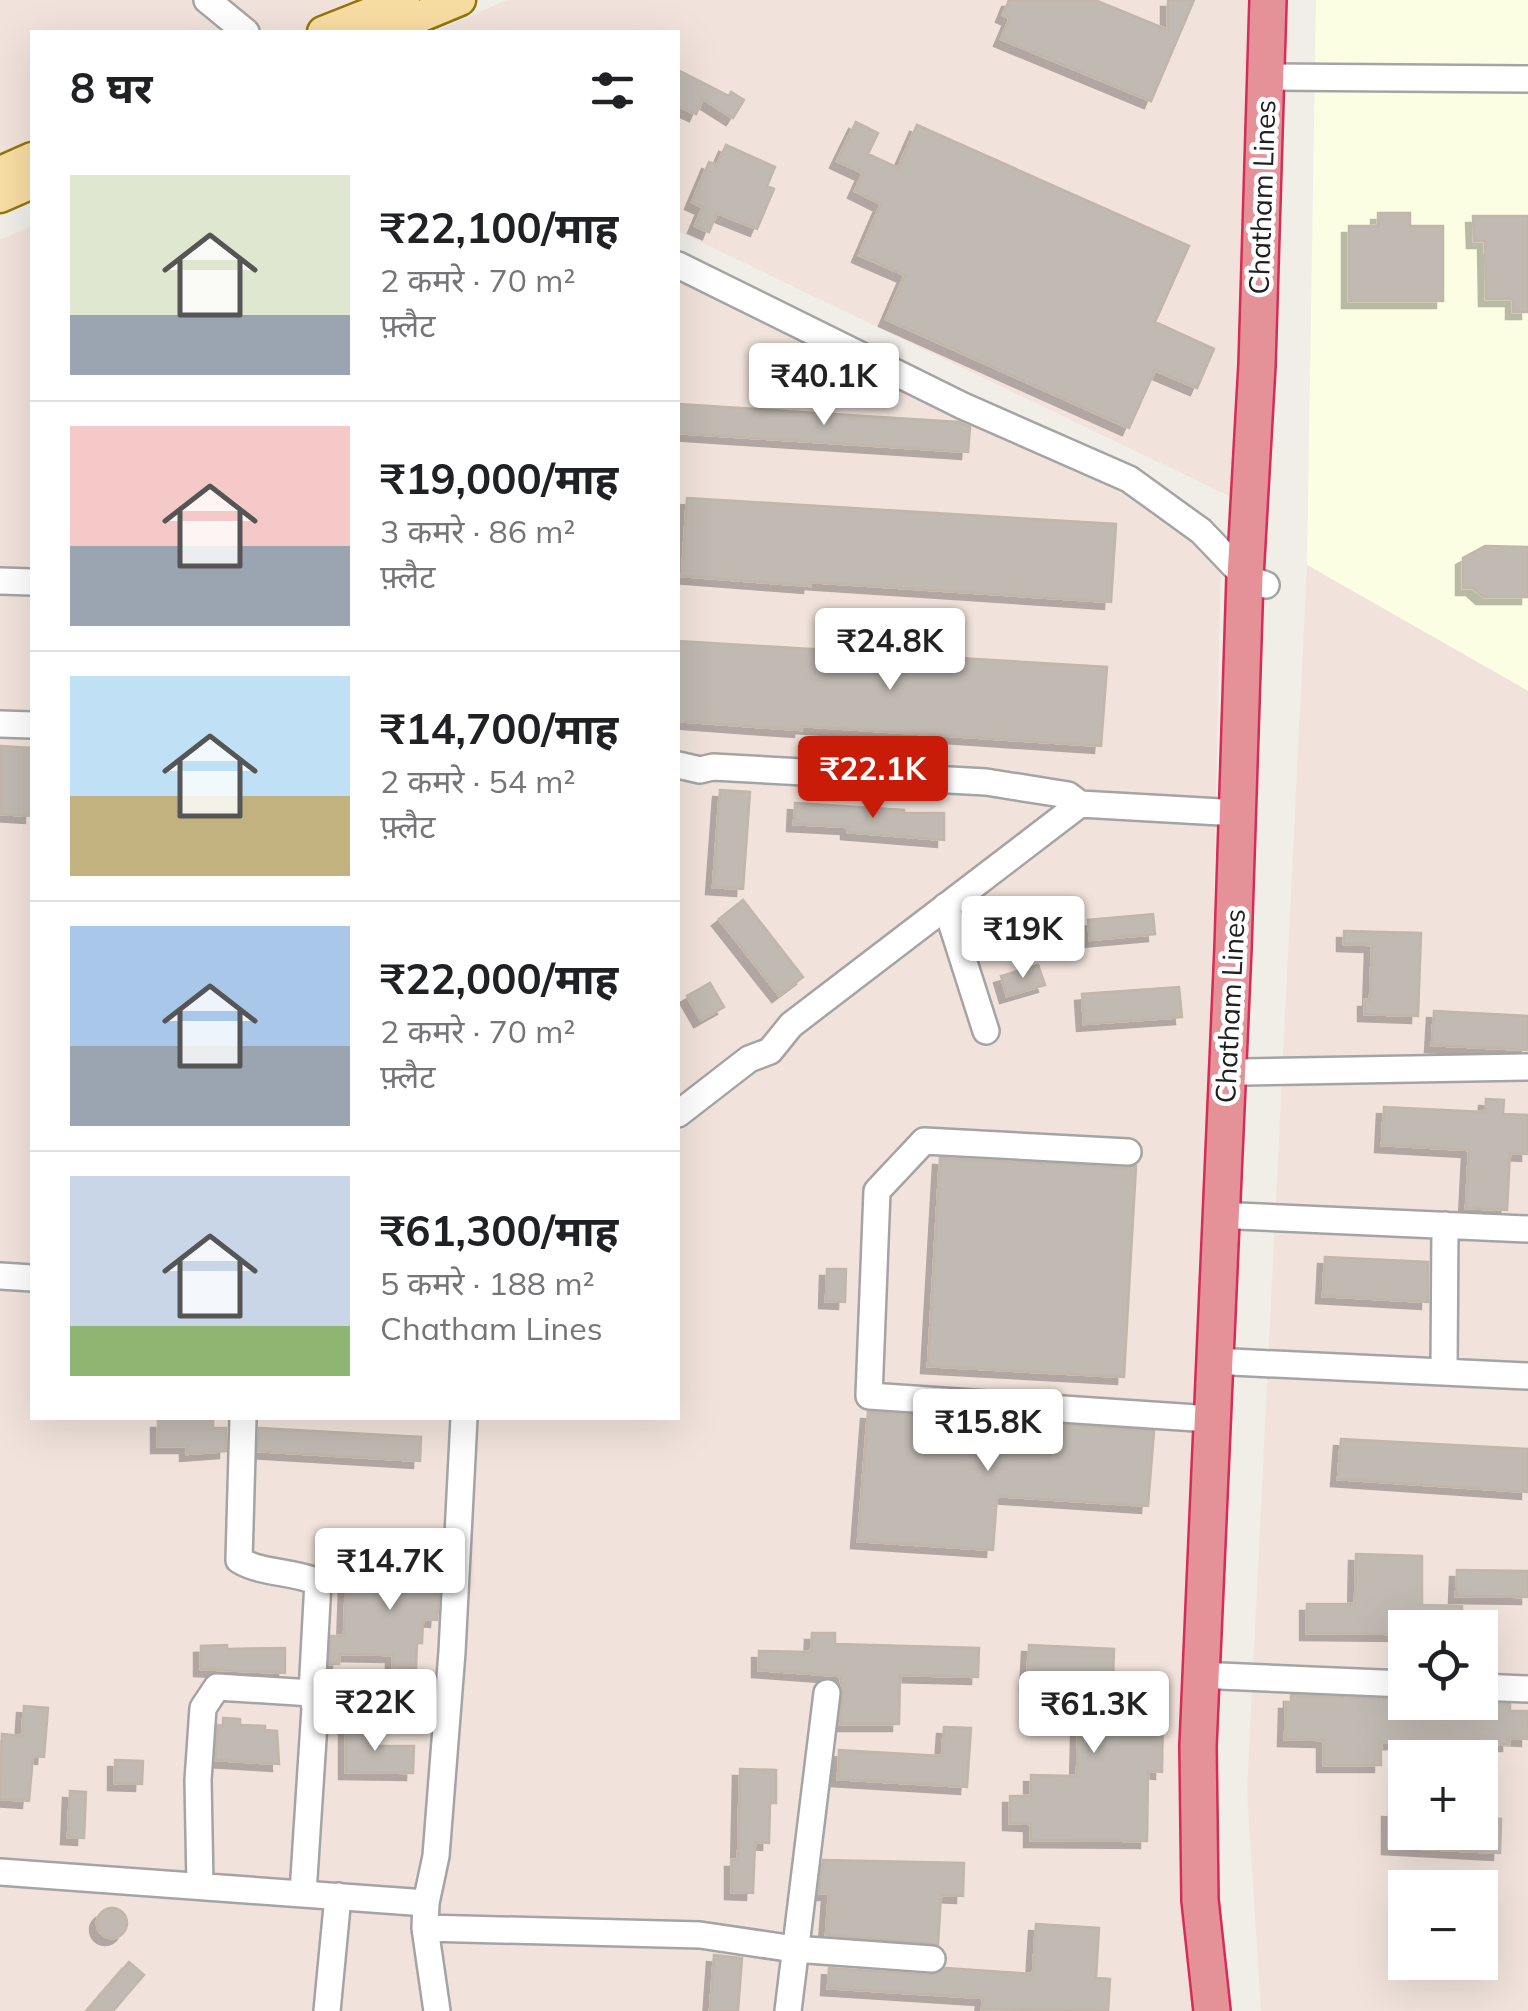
<!DOCTYPE html>
<html lang="hi">
<meta charset="utf-8">
<style>
:root{--surface:#fff;--page:#f2f2f2;--text:#202124;--muted:#757577;--line:#e0e0e0;--accent:#c81c08}
body{margin:0;font-family:Mulish,"Noto Sans Devanagari",sans-serif;background:var(--page);color:var(--text);height:100vh;display:flex;flex-direction:column;font-size:38px;white-space:nowrap}
*{box-sizing:border-box;margin:0}
p{font-size:32px;color:var(--muted)}
.icon{flex:none;width:55px;height:55px;fill:none;stroke:currentColor;stroke-width:2;stroke-linecap:round;stroke-linejoin:round}
.map{position:relative;flex:1;overflow:hidden}
.drawer{position:absolute;left:30px;top:30px;width:650px;height:1390px;display:flex;flex-direction:column;background:var(--surface);border-radius:0px;box-shadow:0 10px 40px #0002}
.drawer>*{flex:none}
.controls{position:absolute;left:1388px;top:1610px;display:grid;gap:20px}
.controls a{display:grid;place-items:center;width:110px;height:110px;border-radius:0px;background:var(--surface);box-shadow:0 10px 40px #0002;font-size:50px}
.price{position:absolute;translate:-50% -85px;padding:0 22px;border-radius:10px;background:#fff;color:#222;font-size:32px;line-height:65px;filter:drop-shadow(0 2px 5px #0008)}
.price::after{content:'';position:absolute;left:50%;top:60px;width:30px;height:22px;margin-left:-15px;background:inherit;clip-path:polygon(0 0,100% 0,50% 100%)}
.price.active{background:var(--accent);color:#fff}
ul{padding:0;list-style:none}
li{display:flex;align-items:center;gap:30px;height:250px;padding:0 40px}
li+li{border-top:2px solid var(--line)}
li span{display:grid;place-items:center;flex:none;width:280px;height:200px;border-radius:0px;color:#555}
li>.icon{margin-inline-start:auto}
span .icon{width:120px;height:120px;fill:#fffc;stroke-width:1}
li b{font-size:42px}
h2{display:flex;justify-content:space-between;align-items:center;height:120px;padding:0 40px;font-size:42px}
.map>svg:first-child{display:block}
.education{fill:#fbfee2}
.military{fill:#f1e3db;fill-rule:evenodd}
.building{fill:#c1bab3;stroke:#c1b6a9;stroke-width:2.5;filter:url(#shadow)}
.lines{fill:none;stroke-linecap:round;stroke-linejoin:round}
.minor-casing{stroke:#a4a4a4;stroke-width:30}
.major-casing{stroke:#967506;stroke-width:35}
.highway-casing{stroke:#d52d55;stroke-width:40}
.minor{stroke:#fff;stroke-width:25}
.major{stroke:#f8dda3;stroke-width:30}
.highway{stroke:#e49298;stroke-width:35}
.labels{text-anchor:middle;stroke-width:9;stroke-linejoin:round;paint-order:stroke}
.street-label{font-size:28px;fill:#202020;stroke:#fff}
</style>
<div class="map">
<svg width="1528" height="2011" viewBox="0 0 1528 2011">
<defs>
<filter id="shadow"><feDropShadow dx="-7" dy="7" stdDeviation="0" flood-color="#0004"/></filter>
</defs>
<rect width="100%" height="100%" fill="#f0eee7"/>
<path class="education" d="M 1316,0 L 1528,0 L 1528,691 L 1307,565 Z"/>
<path class="military" d="M 0,0 L 379,0 L 304,32 L 32,32 L 32,151 L 0,165 Z
M 507,0 L 1256,0 L 1247,489 L 1229,496 L 678,231 L 678,32 L 434,32 Z
M 32,226 L 32,1418 L 678,1418 L 678,264 L 1176,496 L 1221,562 L 1194,1831 L 1214,2011 L 0,2011 L 0,240 Z
M 1307,565 L 1528,691 L 1528,2011 L 1261,2011 L 1247,1792 ZM 1405,1628 L 1480,1628 L 1480,1702 L 1405,1702 ZM 1405,1758 L 1480,1758 L 1480,1832 L 1405,1832 ZM 1405,1888 L 1480,1888 L 1480,1962 L 1405,1962 Z"/>
<path class="building" d="M 1009,0 L 1095,0 L 1168,30 L 1168,0 L 1194,0 L 1151,101 L 1001,39 L 1010,18 L 1003,15 Z
M 678,70 L 729,96 L 731,92 L 744,100 L 733,118 L 703,99 L 696,114 L 678,106 Z
M 856,122 L 878,133 L 868,154 L 898,168 L 917,125 L 1189,246 L 1155,322 L 1214,349 L 1197,388 L 1155,370 L 1129,428 L 886,319 L 905,275 L 859,255 L 881,204 L 855,191 L 863,173 L 837,161 Z
M 726,145 L 775,167 L 767,186 L 774,189 L 757,229 L 717,213 L 709,232 L 695,226 L 703,207 L 692,202 L 709,162 L 717,165 Z
M 1378,213 L 1410,213 L 1410,226 L 1443,226 L 1443,301 L 1349,301 L 1349,226 L 1378,226 Z
M 1473,216 L 1528,216 L 1528,312 L 1513,312 L 1513,299 L 1486,299 L 1485,241 L 1474,241 Z
M 678,404 L 959,422 L 970,427 L 968,452 L 678,433 Z
M 687,498 L 1116,524 L 1111,602 L 810,582 L 810,586 L 682,576 Z
M 1485,546 L 1528,547 L 1528,597 L 1483,597 L 1473,588 L 1463,588 L 1463,558 Z
M 678,641 L 1107,667 L 1101,746 L 801,726 L 801,730 L 678,721 Z
M 1,746 L 32,748 L 32,816 L 0,814 Z
M 720,790 L 750,792 L 743,889 L 713,887 Z
M 795,803 L 904,810 L 904,813 L 944,813 L 944,840 L 848,832 L 848,827 L 794,824 Z
M 743,900 L 803,977 L 779,995 L 719,919 Z
M 1153,914 L 1155,934 L 1090,940 L 1088,920 Z
M 1344,931 L 1421,933 L 1418,1016 L 1365,1014 L 1365,1000 L 1370,1000 L 1372,945 L 1344,944 Z
M 1038,965 L 1045,985 L 1007,996 L 1001,976 Z
M 710,983 L 724,1007 L 701,1020 L 687,996 Z
M 1179,987 L 1182,1017 L 1084,1024 L 1082,994 Z
M 1434,1011 L 1528,1016 L 1528,1050 L 1432,1045 Z
M 1486,1099 L 1504,1100 L 1503,1114 L 1528,1115 L 1528,1154 L 1510,1153 L 1507,1210 L 1466,1208 L 1469,1150 L 1382,1145 L 1384,1107 L 1485,1112 Z
M 940,1158 L 1127,1168 L 1136,1166 L 1124,1377 L 928,1366 Z
M 1325,1257 L 1428,1262 L 1428,1302 L 1323,1296 Z
M 827,1269 L 846,1269 L 845,1302 L 826,1301 Z
M 868,1412 L 1154,1431 L 1148,1506 L 997,1496 L 993,1550 L 858,1541 Z
M 158,1421 L 213,1421 L 213,1428 L 226,1428 L 226,1451 L 187,1454 L 187,1446 L 158,1446 Z
M 259,1428 L 421,1437 L 420,1461 L 258,1451 Z
M 1341,1439 L 1528,1449 L 1528,1492 L 1338,1479 Z
M 423,1552 L 441,1553 L 439,1595 L 437,1620 L 423,1619 L 422,1643 L 417,1643 L 416,1668 L 393,1667 L 393,1655 L 339,1654 L 339,1664 L 330,1664 L 331,1636 L 344,1636 L 346,1582 L 389,1583 L 390,1565 L 422,1567 Z
M 1356,1554 L 1422,1556 L 1422,1605 L 1462,1606 L 1462,1628 L 1405,1628 L 1405,1634 L 1307,1633 L 1307,1604 L 1355,1604 Z
M 1457,1570 L 1528,1571 L 1528,1597 L 1456,1596 Z
M 812,1633 L 835,1633 L 835,1644 L 979,1648 L 978,1677 L 900,1675 L 899,1724 L 840,1724 L 843,1694 L 840,1676 L 759,1670 L 759,1651 L 811,1652 Z
M 227,1645 L 227,1649 L 285,1648 L 285,1673 L 201,1669 L 201,1646 Z
M 1029,1645 L 1114,1649 L 1112,1702 L 1163,1703 L 1162,1772 L 1148,1771 L 1147,1841 L 1031,1840 L 1031,1824 L 1010,1823 L 1010,1796 L 1031,1796 L 1031,1775 L 1077,1776 L 1079,1685 L 1027,1683 Z
M 1291,1695 L 1405,1700 L 1425,1702 L 1425,1708 L 1477,1708 L 1478,1703 L 1510,1704 L 1510,1711 L 1528,1711 L 1528,1739 L 1509,1738 L 1509,1744 L 1381,1742 L 1381,1765 L 1324,1765 L 1324,1740 L 1285,1739 L 1286,1702 L 1291,1702 Z
M 24,1706 L 48,1708 L 44,1757 L 33,1756 L 29,1801 L 0,1799 L 2,1734 L 22,1736 Z
M 223,1718 L 240,1719 L 240,1725 L 265,1726 L 265,1730 L 277,1731 L 279,1764 L 216,1760 L 218,1726 L 223,1726 Z
M 346,1723 L 368,1723 L 368,1746 L 414,1746 L 413,1773 L 346,1772 Z
M 944,1727 L 971,1728 L 967,1787 L 838,1779 L 839,1750 L 942,1756 Z
M 115,1760 L 143,1761 L 142,1784 L 115,1783 Z
M 740,1769 L 776,1770 L 776,1803 L 770,1803 L 769,1843 L 755,1842 L 753,1893 L 732,1892 L 732,1860 L 738,1860 Z
M 70,1791 L 86,1792 L 84,1838 L 68,1837 Z
M 1389,1810 L 1405,1811 L 1405,1832 L 1480,1832 L 1480,1818 L 1501,1819 L 1500,1853 L 1389,1847 Z
M 823,1860 L 964,1863 L 963,1896 L 941,1895 L 938,1944 L 826,1935 L 829,1893 L 819,1893 Z
M97 1923a15 15 0 1 1 30 0a15 15 0 1 1-30 0Z
M 1036,1924 L 1099,1928 L 1096,1978 L 1110,1979 L 1108,2011 L 982,2009 L 983,1998 L 828,1988 L 829,1968 L 931,1975 L 946,1968 L 1033,1974 Z
M 714,1955 L 742,1958 L 738,2011 L 710,2011 Z
M 129,1962 L 144,1975 L 113,2011 L 87,2011 Z"/>
<g class="lines">
<g class="minor-casing">
<path id="minor" d="M 207,0 L 246,32
M 1266,77 L 1528,79
M 678,265 L 963,406 L 1129,479 L 1201,531 L 1245,577 L 1266,585
M 0,581 L 32,582
M 0,724 L 32,725
M 678,765 L 700,770 L 713,767 L 986,782 L 1068,795 L 1080,804 L 1238,813
M 946,906 L 986,1031
M 1244,1072 L 1528,1067
M 678,1114 L 749,1059 L 770,1051 L 791,1025 L 1080,804
M 1128,1152 L 924,1141 L 877,1191 L 869,1396 L 1211,1419
M 1238,1216 L 1528,1229
M 0,1276 L 32,1278
M 1232,1362 L 1528,1376
M 1444,1372 L 1445,1225
M 243,1418 L 239,1560 C 262,1574 293,1571 318,1582 L 312,1693 L 315,1708 L 303,1893
M 1220,1676 L 1405,1684
M 1480,1687 L 1528,1689
M 0,1872 L 426,1903 L 425,1928 L 437,2011
M 200,1886 L 198,1780 L 203,1708 L 217,1687 L 312,1693
M 426,1903 L 436,1856 L 452,1652 L 464,1418
M 425,1928 L 700,1935 L 794,1949 L 932,1959
M 327,2011 L 338,1896
M 788,2011 L 827,1693"/>
</g>
<g class="major-casing">
<path id="major" d="M 323,32 L 404,0
M 383,32 L 460,0
M 0,172 L 32,158
M 0,197 L 32,183"/>
</g>
<g class="highway-casing">
<path id="highway" d="M 1212,2011 L 1200,1900 L 1198,1746 L 1233,948 L 1245,577 L 1257,365 L 1268,0"/>
</g>
<use href="#minor" class="minor"/>
<use href="#major" class="major"/>
<use href="#highway" class="highway"/>
</g>
<g class="labels">
<g class="street-label">
<text transform="translate(1262 197) rotate(-88)" y="10">Chatham Lines</text>
<text transform="translate(1230 1006) rotate(-87)" y="10">Chatham Lines</text>
</g>
</g>
</svg>
<div class="controls">
<a><svg class="icon" aria-label="locate" viewBox="0 0 24 24"><circle cx="12" cy="12" r="6"/><path d="M12 2v4M12 18v4M2 12h4M18 12h4"/></svg></a>
<a>+</a>
<a>−</a>
</div>
<b class="price" style="left:824px;top:428px">₹40.1K</b>
<b class="price" style="left:890px;top:693px">₹24.8K</b>
<b class="price active" style="left:873px;top:821px">₹22.1K</b>
<b class="price" style="left:1023px;top:981px">₹19K</b>
<b class="price" style="left:988px;top:1474px">₹15.8K</b>
<b class="price" style="left:390px;top:1613px">₹14.7K</b>
<b class="price" style="left:375px;top:1754px">₹22K</b>
<b class="price" style="left:1094px;top:1756px">₹61.3K</b>
<section class="drawer">
<h2>8 घर<svg class="icon" aria-label="filters" viewBox="0 0 24 24"><path d="M4 7h16M4 17h16"/><circle cx="9" cy="7" r="2"/><circle cx="15" cy="17" r="2"/></svg></h2>
<ul>
<li><span style="background:linear-gradient(#dfe7d0 70%,#9aa5b1 0)"><svg class="icon" aria-label="home" viewBox="0 0 24 24"><path d="M3 11l9-7 9 7M6 9v11h12V9"/></svg></span><div><b>₹22,100/माह</b><p>2 कमरे · 70 m²</p><p>फ़्लैट</p></div></li>
<li><span style="background:linear-gradient(#f6c9c9 60%,#9aa5b1 0)"><svg class="icon" aria-label="home" viewBox="0 0 24 24"><path d="M3 11l9-7 9 7M6 9v11h12V9"/></svg></span><div><b>₹19,000/माह</b><p>3 कमरे · 86 m²</p><p>फ़्लैट</p></div></li>
<li><span style="background:linear-gradient(#bfe0f5 60%,#c2b280 0)"><svg class="icon" aria-label="home" viewBox="0 0 24 24"><path d="M3 11l9-7 9 7M6 9v11h12V9"/></svg></span><div><b>₹14,700/माह</b><p>2 कमरे · 54 m²</p><p>फ़्लैट</p></div></li>
<li><span style="background:linear-gradient(#a9c7e8 60%,#9aa5b1 0)"><svg class="icon" aria-label="home" viewBox="0 0 24 24"><path d="M3 11l9-7 9 7M6 9v11h12V9"/></svg></span><div><b>₹22,000/माह</b><p>2 कमरे · 70 m²</p><p>फ़्लैट</p></div></li>
<li><span style="background:linear-gradient(#c9d6e8 75%,#8fb573 0)"><svg class="icon" aria-label="home" viewBox="0 0 24 24"><path d="M3 11l9-7 9 7M6 9v11h12V9"/></svg></span><div><b>₹61,300/माह</b><p>5 कमरे · 188 m²</p><p>Chatham Lines</p></div></li>
</ul>
</section>
</div>
